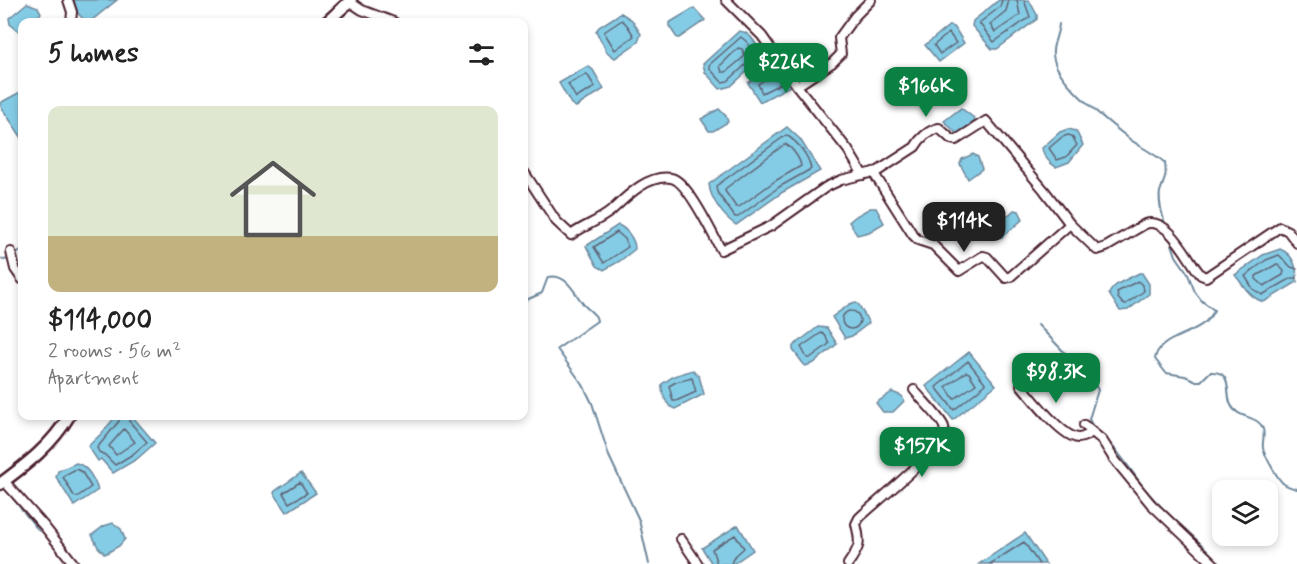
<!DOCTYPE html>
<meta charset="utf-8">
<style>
:root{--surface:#fff;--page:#f6f6f6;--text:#222;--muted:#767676;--line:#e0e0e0;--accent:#0b8043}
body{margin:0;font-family:Mynerve,sans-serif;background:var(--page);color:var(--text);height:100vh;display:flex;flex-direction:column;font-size:22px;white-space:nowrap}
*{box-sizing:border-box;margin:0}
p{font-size:20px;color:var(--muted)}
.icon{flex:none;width:33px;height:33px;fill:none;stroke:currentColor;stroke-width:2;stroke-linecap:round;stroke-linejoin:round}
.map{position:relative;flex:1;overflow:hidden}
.side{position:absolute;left:18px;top:18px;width:510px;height:402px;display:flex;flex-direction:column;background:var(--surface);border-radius:12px;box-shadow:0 3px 9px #0003}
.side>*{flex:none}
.buttons{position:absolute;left:1212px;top:480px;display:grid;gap:12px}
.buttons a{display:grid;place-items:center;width:66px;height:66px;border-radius:12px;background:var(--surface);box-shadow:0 3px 9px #0003;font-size:30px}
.price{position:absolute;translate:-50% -51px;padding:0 14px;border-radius:12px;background:var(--accent);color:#fff;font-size:20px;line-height:39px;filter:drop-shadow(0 2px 3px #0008)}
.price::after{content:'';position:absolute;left:50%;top:36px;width:18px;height:14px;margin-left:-9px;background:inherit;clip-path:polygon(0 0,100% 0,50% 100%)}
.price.current{background:#222;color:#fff}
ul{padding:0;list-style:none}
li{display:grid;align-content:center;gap:12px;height:318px;padding:0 30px}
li+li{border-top:2px solid var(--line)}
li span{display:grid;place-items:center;height:186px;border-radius:12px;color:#555}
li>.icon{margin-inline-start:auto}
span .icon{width:108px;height:108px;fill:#fffc;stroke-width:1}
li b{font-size:26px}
h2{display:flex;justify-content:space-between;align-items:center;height:72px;padding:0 30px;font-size:26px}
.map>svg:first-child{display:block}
.water{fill:#84cce5;stroke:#6d879b;stroke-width:1.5}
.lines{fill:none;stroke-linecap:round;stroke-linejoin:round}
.shore{stroke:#616475;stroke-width:1.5}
.stream{stroke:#6d879b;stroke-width:2}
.minor-casing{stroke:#4a1f2b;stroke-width:12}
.secondary-casing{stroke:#4a1f2b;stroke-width:15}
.minor{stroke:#fff;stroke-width:8}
.secondary{stroke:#fff;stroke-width:10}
</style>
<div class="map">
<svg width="1297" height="564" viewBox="0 0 1297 564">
<rect width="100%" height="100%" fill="#fff"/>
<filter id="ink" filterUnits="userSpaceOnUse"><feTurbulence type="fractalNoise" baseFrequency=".0167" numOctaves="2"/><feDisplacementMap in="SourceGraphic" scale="12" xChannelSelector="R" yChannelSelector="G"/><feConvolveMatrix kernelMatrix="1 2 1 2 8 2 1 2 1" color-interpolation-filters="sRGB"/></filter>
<g filter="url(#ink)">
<path class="water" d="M 74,0 L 117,0 L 92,20 L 87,21 C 80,18 73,8 74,0 Z
M 999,0 L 1029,0 L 1037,15 L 1037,19 L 997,49 L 992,49 L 972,26 L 973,21 Z
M 27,3 L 38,7 L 41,13 L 34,22 L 22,22 L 21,33 L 10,24 L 9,18 Z
M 694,8 L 705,20 L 679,38 L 677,38 L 669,26 L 669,23 Z
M 621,13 L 632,20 L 641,34 L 638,42 L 615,58 L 607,52 L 596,31 L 599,27 Z
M 950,25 L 955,28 L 964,43 L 939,62 L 925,45 Z
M 739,31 C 752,32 759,47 761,59 L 731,86 L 720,89 L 705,72 L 703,64 Z
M 777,63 L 792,85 L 760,102 L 748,83 Z
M 588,66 L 593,70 L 604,89 L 576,107 L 571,104 L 559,83 Z
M 22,91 L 22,138 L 1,107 L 0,103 Z
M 961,108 L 974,118 L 975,121 L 957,134 L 944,121 Z
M 719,109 L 726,116 L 728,122 L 713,131 L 709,131 L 701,119 Z
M 787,127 L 800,139 L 820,171 L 783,192 L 736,225 C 724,217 710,199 709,184 Z
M 1068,129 L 1076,131 L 1083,145 L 1069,162 L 1056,167 C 1050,164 1043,155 1042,148 L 1060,132 Z
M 973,154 L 978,157 L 982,169 L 968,179 L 960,164 L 962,159 Z
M 870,208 L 876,208 L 884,223 L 869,232 L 857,235 L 849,222 L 856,216 Z
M 1014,210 L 1019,211 L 1023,219 L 1001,238 L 994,228 Z
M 618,225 C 626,228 635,239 635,249 L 620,261 L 604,270 L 597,266 L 586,246 Z
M 1280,249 C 1294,255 1297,267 1297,282 L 1264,302 C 1250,298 1244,286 1235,275 L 1263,255 Z
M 1139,273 L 1142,273 L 1149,284 L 1149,294 L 1128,310 L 1120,311 L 1109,294 C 1113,283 1129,279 1139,273 Z
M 855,302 L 859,305 L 869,323 L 852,336 L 845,338 L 832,317 L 850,304 Z
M 818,327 L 827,328 L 837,344 L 814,363 L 805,366 L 793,350 L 793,346 Z
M 969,352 L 996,385 L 953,420 L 926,386 Z
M 693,370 L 699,376 L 704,394 L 675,409 C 666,406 661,393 662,384 L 674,376 Z
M 892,392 L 902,396 L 904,401 L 893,412 L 883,412 L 876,403 Z
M 116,416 L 132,416 L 155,443 L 137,459 L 113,473 L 101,459 L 98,461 L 88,446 L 101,434 Z
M 76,463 C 87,465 95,480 98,490 L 74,506 L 56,477 L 58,471 Z
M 301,473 L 316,493 L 287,512 L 274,493 L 275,491 Z
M 113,523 L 121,529 L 125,539 L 119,546 L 105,554 L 98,547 L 92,535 L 104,526 Z
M 738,525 L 753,550 L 733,564 L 712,564 L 702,548 Z
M 1025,533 L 1046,564 L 979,564 Z"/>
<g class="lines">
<path class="shore" d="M 1002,0 L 1000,7 L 979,23 L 994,42 L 1030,17 L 1024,0
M 1009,0 L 1006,11 L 990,24 L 995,32 L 1020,15 L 1017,0
M 622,20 L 627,25 L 634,36 L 615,50 L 604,32 Z
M 949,33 L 956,43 L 940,54 L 934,45 Z
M 741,37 L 747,42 L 754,57 L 728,81 L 722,82 L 710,69 L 709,65 Z
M 738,48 L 742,49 L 745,56 L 726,72 L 722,72 L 720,66 Z
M 774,73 L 782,79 L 782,83 L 762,93 L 758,84 Z
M 587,74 L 595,87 L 576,98 L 568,84 Z
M 786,135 C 797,141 809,156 811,169 L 779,187 L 738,217 L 735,217 L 717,192 L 716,186 Z
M 1068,135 L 1072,136 L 1077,145 L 1066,157 L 1057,160 L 1049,148 L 1062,137 Z
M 785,144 C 792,147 800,159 801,166 L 775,181 L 739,207 L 736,207 L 725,191 L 726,188 Z
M 617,232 L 625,239 L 628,247 L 604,263 L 594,247 Z
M 1277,264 L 1284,271 L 1283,275 L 1264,286 L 1256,279 L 1256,276 Z
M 1297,269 L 1291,267 L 1279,255 L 1266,260 L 1245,276 L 1253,289 L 1262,295 L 1292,278 L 1297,278
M 1138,281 L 1143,286 L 1144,291 L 1126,304 L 1123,304 L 1118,298 L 1117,292 Z
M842 320a9 9 0 1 1 18 0a9 9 0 1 1-18 0Z
M 821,333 L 825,335 L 829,344 L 810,358 L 807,358 L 801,347 Z
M 968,361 L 986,384 L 954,410 L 936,387 Z
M 966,372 L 969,373 L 976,384 L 954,399 L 946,387 Z
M 692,378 L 696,392 L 676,401 L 673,401 L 669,386 L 676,382 Z
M 120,416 L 119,421 L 97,448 L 99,452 L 105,455 L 115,465 L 133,454 L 147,442 L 129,421 L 128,416
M 124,429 L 135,442 L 116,455 L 109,446 Z
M 76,469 L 82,472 L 91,487 L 77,497 L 74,496 L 63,477 L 65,475 Z
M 300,482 L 307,493 L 289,503 L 283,493 Z
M 717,564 L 712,549 L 735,535 L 744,548 L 733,558 L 731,564
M 990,564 L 1024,542 L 1039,564"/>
<path class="stream" d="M 1059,24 C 1058,37 1050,47 1054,60 C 1060,84 1107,121 1127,137 C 1139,147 1153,152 1165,163 C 1167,179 1164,179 1160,192 C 1158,204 1163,216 1166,227
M 1170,238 L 1176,256 L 1187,272 L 1195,292 L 1202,301 L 1214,310 C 1204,336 1158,334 1155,359 L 1166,373 L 1185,376 L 1196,381 L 1201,381 L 1210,372 C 1234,370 1225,395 1231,405 C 1237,419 1259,415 1263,429 C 1265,435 1262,442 1263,448 C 1265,456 1278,480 1284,484 C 1287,486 1293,488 1297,489
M 15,255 L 22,250
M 0,258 L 3,260 L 10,259
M 524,301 L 542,293 L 548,277 C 568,273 574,294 585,306 C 589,310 593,313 596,317 L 597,321 L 557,349 L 583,385 L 592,403 L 609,456 L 639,520 L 649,564
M 1038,325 L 1094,383 L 1098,390 L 1089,419 L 1094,429
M 1098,432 C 1118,448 1129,469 1145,489 C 1167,516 1197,537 1220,564
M 3,486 L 39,531"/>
<g class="minor-casing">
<path id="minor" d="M 68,0 L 72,12 L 71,22
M 726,0 L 762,36 L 797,86 L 848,150 L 863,175
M 350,2 L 362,10 L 394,22
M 797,86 L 832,63 L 841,54 L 839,38 L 855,16 L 871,0
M 524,172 L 556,221 L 571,235 C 583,226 599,221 611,211 C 626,197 648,174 671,178 C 687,180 713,235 721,250 L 771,226 L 826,187 L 841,180 L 878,171 L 915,147 C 920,138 929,130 939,128 L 951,139 L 956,140 L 986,121 L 1044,190 L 1070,224 L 1097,250 L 1106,247 L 1145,224 C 1167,216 1186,255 1197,270 L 1201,275 L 1206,277 L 1280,227 L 1288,231 L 1297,243
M 873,172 L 913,235 L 918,240 L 933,245 L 959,271 L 983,256 L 987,257 L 1006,278 L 1010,277 L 1070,224
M 11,252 L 15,269 L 22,279
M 1021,385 C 1032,398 1062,437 1078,438 C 1084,438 1087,435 1092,432
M 1084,425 L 1102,440 L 1114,459 L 1151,504 L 1214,564
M 4,481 L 44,526 L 74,564
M 681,539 L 698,564
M 848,564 C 860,547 861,544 856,524 L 859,518 C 873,504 950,444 944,427 C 942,419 920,398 914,390"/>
</g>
<g class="secondary-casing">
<path id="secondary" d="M 327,22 L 351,0
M 0,484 C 27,464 52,445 69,416"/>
</g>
<use href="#minor" class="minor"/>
<use href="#secondary" class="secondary"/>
</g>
</g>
</svg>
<div class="buttons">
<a><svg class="icon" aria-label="layers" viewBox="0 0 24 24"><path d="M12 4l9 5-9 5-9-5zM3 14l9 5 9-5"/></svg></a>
</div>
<b class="price" style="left:786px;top:94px">$226K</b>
<b class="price" style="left:926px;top:118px">$166K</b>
<b class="price current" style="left:964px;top:253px">$114K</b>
<b class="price" style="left:1056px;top:404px">$98.3K</b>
<b class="price" style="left:922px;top:478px">$157K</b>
<section class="side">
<h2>5 homes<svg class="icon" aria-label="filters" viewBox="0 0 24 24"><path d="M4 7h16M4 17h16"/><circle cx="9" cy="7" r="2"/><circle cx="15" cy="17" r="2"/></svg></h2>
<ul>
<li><span style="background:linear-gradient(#dfe7d0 70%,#c2b280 0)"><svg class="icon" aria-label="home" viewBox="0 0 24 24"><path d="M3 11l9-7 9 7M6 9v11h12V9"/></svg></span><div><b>$114,000</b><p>2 rooms · 56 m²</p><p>Apartment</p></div></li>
</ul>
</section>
</div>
